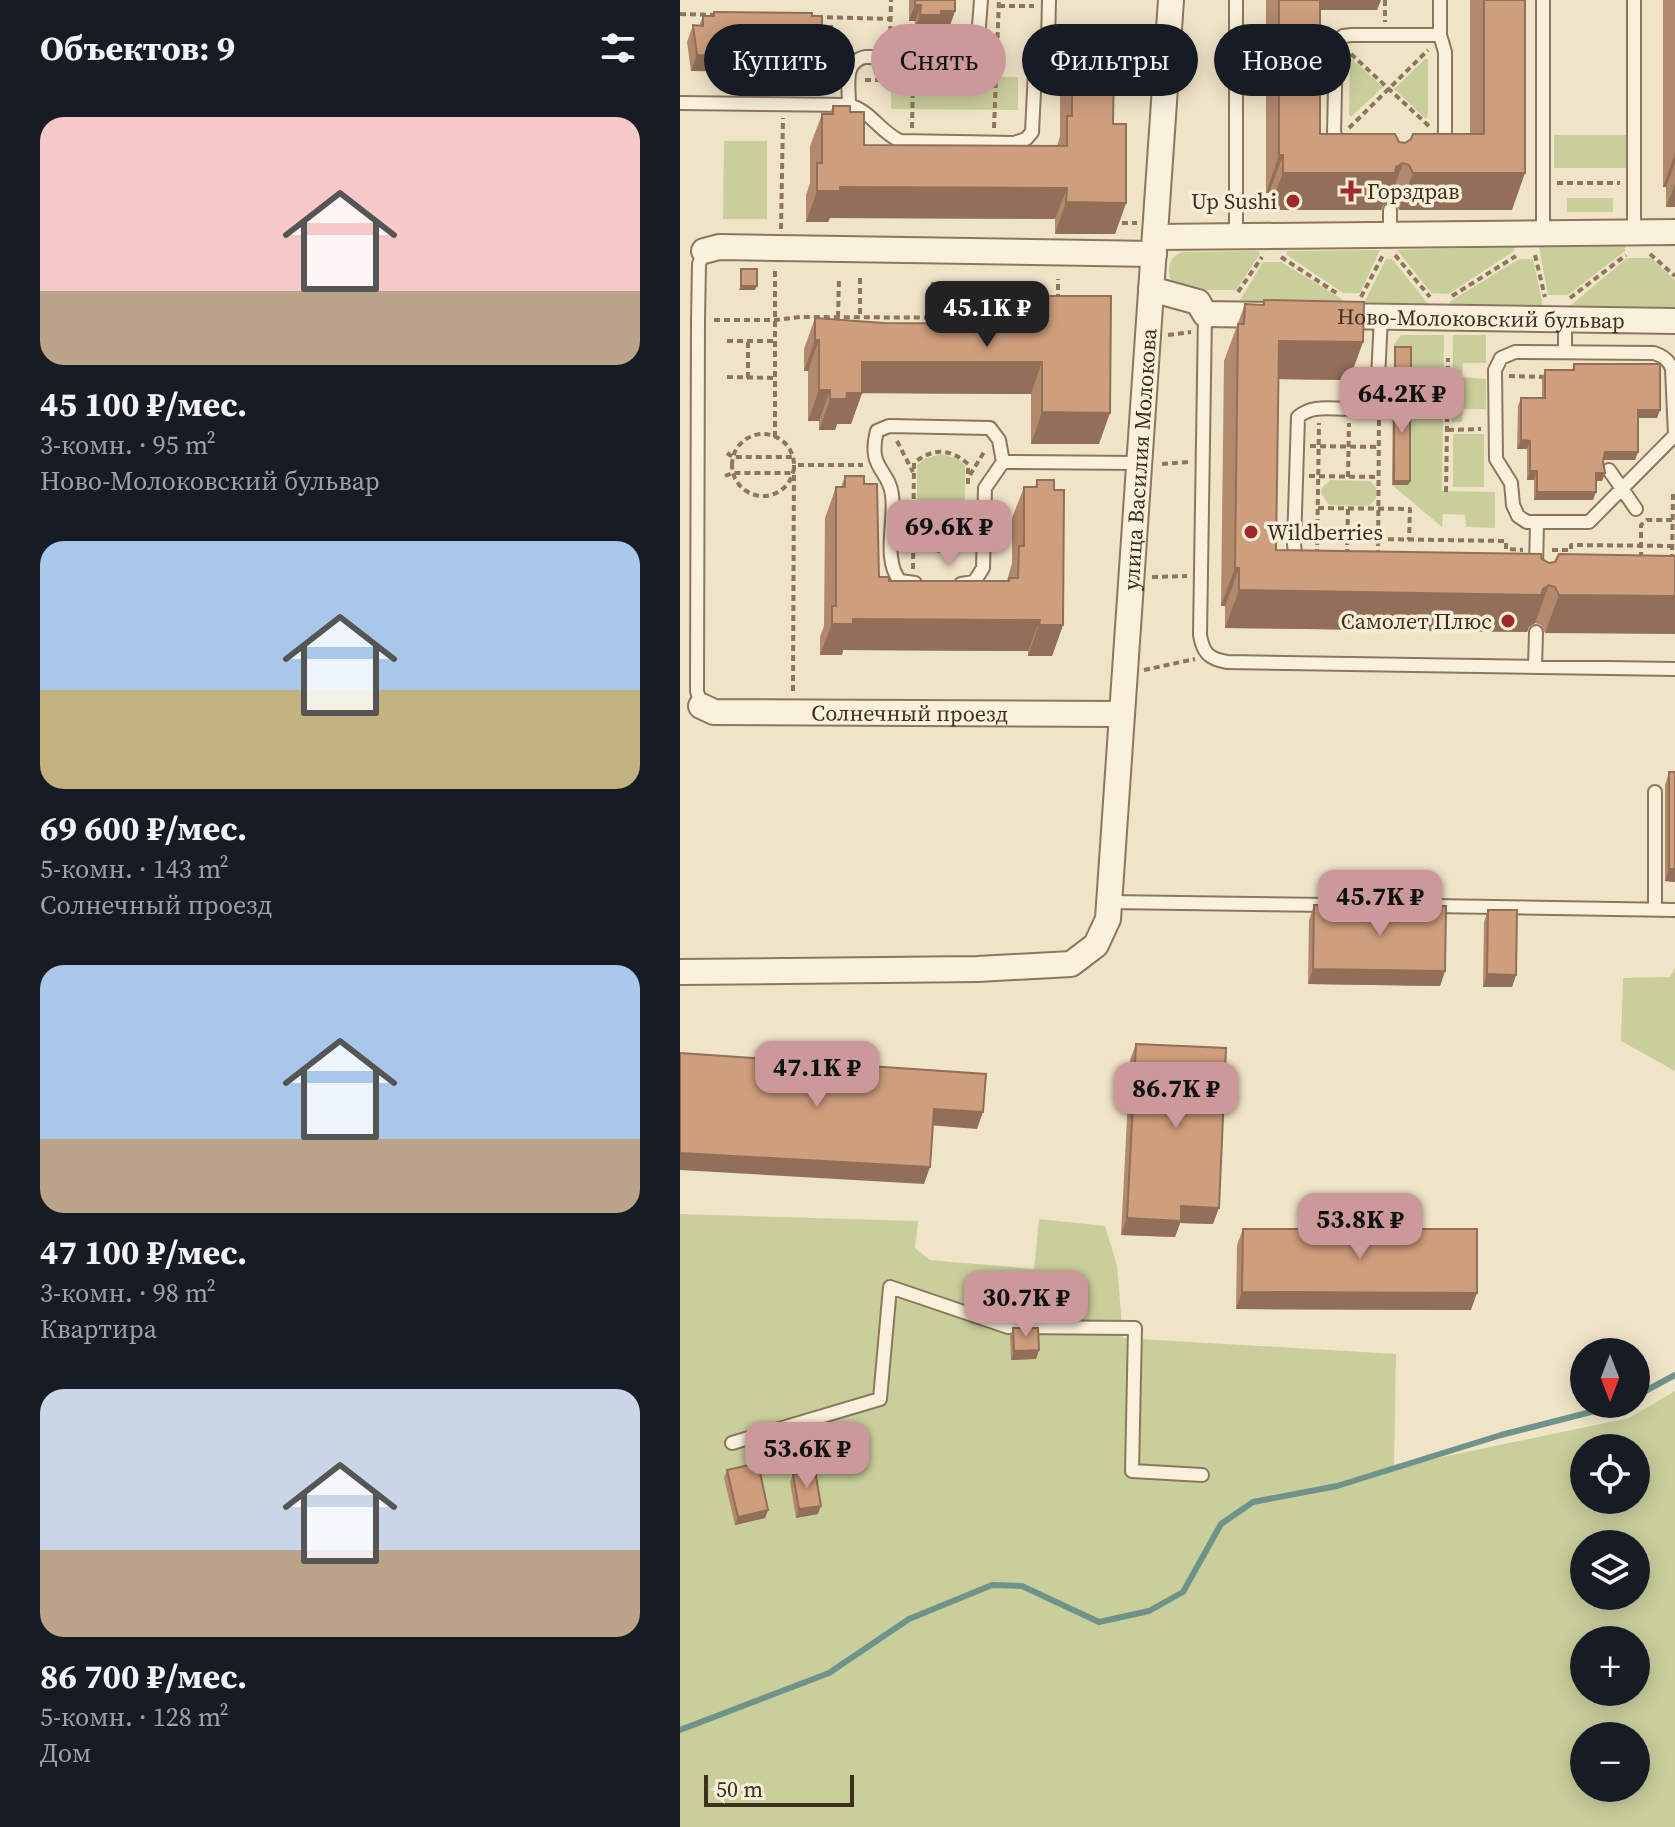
<!DOCTYPE html>
<html lang="ru">
<meta charset="utf-8">
<style>
:root{--surface:#171b24;--page:#20242c;--text:#f1f3f6;--muted:#9ea1a6;--accent:#cc999b}
body{margin:0;font-family:"Source Serif 4",serif;background:var(--page);color:var(--text);height:100vh;display:flex;flex-direction:column;font-size:30px;white-space:nowrap}
*{box-sizing:border-box;margin:0}
p{font-size:26px;color:var(--muted)}
.icon{flex:none;width:44px;height:44px;fill:none;stroke:currentColor;stroke-width:2;stroke-linecap:round;stroke-linejoin:round}
.map{position:relative;flex:1;overflow:hidden}
.panel{display:flex;flex-direction:column;background:var(--surface);width:680px}
.panel>*{flex:none}
.banner{position:absolute;left:24px;top:24px;width:760px;height:72px;display:flex;gap:16px}
.needle{width:52px;rotate:180deg}
.buttons{position:absolute;left:890px;top:1338px;display:grid;gap:16px}
.buttons a{display:grid;place-items:center;width:80px;height:80px;border-radius:50%;background:var(--surface);box-shadow:0 4px 20px #0003;font-size:40px}
.scale{position:absolute;left:24px;bottom:20px;width:150px;box-sizing:border-box;padding-left:8px;border:4px solid #3d2e20;border-top:0;font-size:22px;line-height:28px;white-space:nowrap;color:#3d2e20;-webkit-text-stroke:6px #f7eed8;paint-order:stroke}
.price{position:absolute;translate:-50% -68px;padding:0 18px;border-radius:16px;background:var(--accent);color:#111;font-size:26px;line-height:52px;filter:drop-shadow(0 2px 4px #0008)}
.price::after{content:'';position:absolute;left:50%;top:48px;width:24px;height:18px;margin-left:-12px;background:inherit;clip-path:polygon(0 0,100% 0,50% 100%)}
.price.on{background:#222;color:#fff}
ul{padding:0;list-style:none}
li{display:grid;align-content:center;gap:16px;height:424px;padding:0 40px}
li span{display:grid;place-items:center;height:248px;border-radius:24px;color:#555}
li>.icon{margin-inline-start:auto}
span .icon{width:144px;height:144px;fill:#fffc;stroke-width:1}
li b{font-size:34px}
h2{display:flex;justify-content:space-between;align-items:center;height:96px;padding:0 40px;font-size:34px}
.pill{padding:0 28px;border-radius:36px;background:var(--surface);box-shadow:0 4px 20px #0003;font-size:28px;line-height:72px}
.pill.on{background:var(--accent);color:#111}
main{display:flex;flex:1;min-height:0}
.map>svg:first-child{display:block}
.green{fill:#c9cf9b;fill-rule:evenodd}
.lines{fill:none;stroke-linecap:round;stroke-linejoin:round}
.stream{stroke:#6f938a;stroke-width:6}
.service-casing{stroke:#8d765c;stroke-width:16}
.minor-casing{stroke:#8d765c;stroke-width:28}
.path{stroke:#8d765c;stroke-width:4;stroke-dasharray:6 4;stroke-linecap:butt}
.service{stroke:#faf1dc;stroke-width:12}
.minor{stroke:#faf1dc;stroke-width:24}
.wall{fill:#b2896c}
.shaded-wall{fill:#916f58}
.building{fill:#cf9f7d;stroke:#916f58;stroke-width:2}
.poi-dot{fill:#9e2a2b;stroke:#f7eed8;stroke-width:3}
.labels{text-anchor:middle;stroke-width:7;stroke-linejoin:round;paint-order:stroke}
.poi-label{font-size:22px;fill:#3d2e20;stroke:#f7eed8;text-anchor:start}
.street-label{font-size:22px;fill:#3d2e20;stroke:#f7eed8}
</style>
<main>
<section class="panel">
<h2>Объектов: 9<svg class="icon" aria-label="filters" viewBox="0 0 24 24"><path d="M4 7h16M4 17h16"/><circle cx="9" cy="7" r="2"/><circle cx="15" cy="17" r="2"/></svg></h2>
<ul>
<li><span style="background:linear-gradient(#f6c9c9 70%,#b9a48a 0)"><svg class="icon" aria-label="home" viewBox="0 0 24 24"><path d="M3 11l9-7 9 7M6 9v11h12V9"/></svg></span><div><b>45 100 ₽/мес.</b><p>3-комн. · 95 m²</p><p>Ново-Молоковский бульвар</p></div></li>
<li><span style="background:linear-gradient(#a9c7e8 60%,#c2b280 0)"><svg class="icon" aria-label="home" viewBox="0 0 24 24"><path d="M3 11l9-7 9 7M6 9v11h12V9"/></svg></span><div><b>69 600 ₽/мес.</b><p>5-комн. · 143 m²</p><p>Солнечный проезд</p></div></li>
<li><span style="background:linear-gradient(#a9c7e8 70%,#b9a48a 0)"><svg class="icon" aria-label="home" viewBox="0 0 24 24"><path d="M3 11l9-7 9 7M6 9v11h12V9"/></svg></span><div><b>47 100 ₽/мес.</b><p>3-комн. · 98 m²</p><p>Квартира</p></div></li>
<li><span style="background:linear-gradient(#c9d6e8 65%,#b9a48a 0)"><svg class="icon" aria-label="home" viewBox="0 0 24 24"><path d="M3 11l9-7 9 7M6 9v11h12V9"/></svg></span><div><b>86 700 ₽/мес.</b><p>5-комн. · 128 m²</p><p>Дом</p></div></li>
</ul>
</section>
<div class="map">
<svg width="995" height="1827" viewBox="0 0 995 1827">
<rect width="100%" height="100%" fill="#f0e4c8"/>
<path class="green" d="M 670,57 L 703,87 L 671,117 L 669,114 Z
M 746,58 L 748,60 L 748,116 L 746,119 L 714,89 Z
M 211,76 L 338,77 L 338,110 L 211,109 Z
M 874,135 L 946,135 L 946,168 L 874,168 Z
M 44,141 L 87,141 L 87,219 L 43,219 Z
M 887,198 L 933,198 L 933,212 L 887,212 Z
M 945,246 L 945,251 L 888,295 L 868,295 L 859,247 Z
M 834,247 L 834,251 L 769,294 L 751,293 L 717,250 Z
M 700,250 L 680,293 L 663,293 L 607,255 L 607,251 Z
M 578,251 L 580,254 L 556,290 L 511,290 L 491,282 C 487,268 488,258 502,252 Z
M 947,258 L 971,258 L 995,280 L 995,308 L 890,306 Z
M 706,259 L 712,259 L 749,305 L 684,303 Z
M 839,259 L 853,259 L 863,306 L 773,306 L 769,302 Z
M 583,262 L 601,262 L 662,299 L 662,303 L 559,302 Z
M 721,335 L 764,335 L 762,491 L 815,492 L 815,528 L 786,527 L 785,515 L 763,514 L 762,527 L 712,485 L 727,485 L 713,394 L 713,377 L 729,377 L 729,351 L 714,351 L 714,344 Z
M 773,335 L 806,335 L 806,363 L 783,363 L 782,377 L 806,379 L 806,409 L 783,409 L 782,422 L 772,422 Z
M 773,434 L 804,434 L 804,487 L 773,487 Z
M 261,454 L 278,459 L 285,465 L 285,534 C 272,553 249,553 237,534 L 237,465 L 244,459 Z
M 650,480 L 690,481 L 696,488 L 696,498 L 689,506 L 649,505 L 641,493 L 642,488 Z
M 995,968 L 995,1071 L 941,1041 L 943,978 L 990,977 Z
M 0,1214 L 238,1221 L 235,1248 L 250,1260 L 354,1269 L 359,1219 L 425,1226 L 437,1265 L 443,1338 L 716,1354 L 714,1467 L 949,1418 L 995,1391 L 995,1827 L 0,1827 ZM 904,1448 L 956,1448 L 956,1500 L 904,1500 ZM 904,1544 L 956,1544 L 956,1596 L 904,1596 ZM 904,1640 L 956,1640 L 956,1692 L 904,1692 ZM 904,1736 L 956,1736 L 956,1788 L 904,1788 Z"/>
<g class="lines">
<path class="stream" d="M 956,1396 L 995,1375
M 0,1730 L 149,1673 L 229,1619 L 312,1585 L 342,1586 L 419,1622 L 469,1611 L 503,1592 L 541,1524 L 573,1502 L 657,1486 L 821,1435 L 942,1404"/>
<g class="service-casing">
<path id="service" d="M 556,0 L 556,236
M 863,0 L 863,233
M 954,0 L 954,232
M 368,42 L 488,43
M 0,103 L 169,105 C 192,112 199,131 220,141 L 334,143 L 346,139 L 352,132 L 355,71 L 368,42 L 369,0
M 169,105 C 169,85 163,62 185,57 L 270,57 L 287,53 L 298,39 L 301,0
M 758,146 L 764,139 L 765,131 L 765,52 L 760,35 L 760,0
M 661,147 L 654,133 L 656,43 L 663,36 L 672,35 L 760,35
M 710,210 L 710,234
M 525,314 L 520,635 C 523,653 529,659 547,662 L 995,669
M 885,319 L 885,352
M 835,352 L 974,353 C 983,356 989,360 992,369 L 995,435 L 909,522 L 847,522 L 838,516 L 833,505 L 831,483 L 816,459 L 815,370 L 821,358 Z
M 929,470 L 956,509
M 620,562 L 615,554 L 614,544 L 618,417 C 641,397 675,421 697,398 L 701,317
M 856,569 L 857,522
M 235,583 L 220,581 C 202,559 216,521 212,495 C 209,469 187,469 197,431 L 209,426 L 310,428 L 319,440 L 323,462
M 281,584 L 294,582 L 303,568 L 305,488 L 323,462 L 459,463
M 855,667 L 856,632
M 21,706 L 17,691 L 18,320 L 19,264 L 24,251
M 975,792 L 975,909
M 429,902 L 650,905
M 752,906 L 995,910
M 52,1443 L 200,1399 L 210,1287 L 328,1327 L 455,1328 L 452,1471 L 522,1475"/>
</g>
<g class="minor-casing">
<g id="minor">
<path d="M 475,237 L 995,232"/>
<path d="M 24,251 L 39,247 L 474,254"/>
<path d="M 471,289 L 518,302 L 525,314 L 592,315"/>
<path id="s1" d="M 653,316 L 995,321"/>
<path id="s2" d="M 21,706 L 34,712 L 442,714"/>
<path id="s3" d="M 0,972 L 298,969 L 391,964 L 416,945 L 428,919 L 491,0"/>
</g>
</g>
<path class="path" d="M 705,0 L 705,22
M 319,6 L 354,6
M 0,14 L 36,15
M 137,17 L 211,19
M 210,42 L 211,0
M 671,54 L 750,127
M297 65a6 6 0 1 1 12 0a6 6 0 1 1-12 0Z
M 185,80 L 233,80 L 232,128
M 314,128 L 319,0
M 669,128 L 748,50
M 877,183 L 940,183
M 442,223 L 457,223
M 101,229 L 103,118
M 970,254 L 995,276
M 715,255 L 750,297
M 855,255 L 865,297
M 601,257 L 658,294
M 180,278 L 180,318
M 558,292 L 582,257
M 772,296 L 836,256
M 681,297 L 703,255
M 890,298 L 946,255
M 378,300 L 378,279
M 158,317 L 159,278
M 252,318 L 253,278
M 275,318 L 275,278
M 296,318 L 296,278
M 317,318 L 317,279
M 336,318 L 336,279
M 34,320 L 95,320 L 120,317 L 341,318
M 488,335 L 511,332
M 47,341 L 95,341
M 829,376 L 868,377
M 47,377 L 95,378
M 68,378 L 68,341
M 768,430 L 801,429
M52 465a31 31 0 1 1 62 0a31 31 0 1 1-62 0Z
M 95,437 L 95,269
M 217,441 L 233,472
M 630,446 L 699,447
M 47,453 L 53,457 L 112,457
M 482,464 L 509,462
M 290,475 L 304,452
M 45,476 L 53,473 L 112,473
M 629,476 L 699,477
M 668,477 L 669,423
M 766,492 L 768,358
M 638,508 L 730,509 L 729,540
M 233,535 C 248,555 272,557 287,536
M 628,538 L 826,541 L 826,549 L 843,550
M 872,550 L 891,550 L 891,545 L 995,546
M 637,555 L 639,423
M 667,555 L 668,508
M 698,556 L 699,417
M 961,558 L 961,525 L 967,520 L 995,520
M 992,560 L 993,494 L 995,492
M 233,569 L 234,463 C 252,448 270,448 288,464 L 288,488
M 472,577 L 507,576
M 464,670 L 515,659
M 113,691 L 114,465 L 183,465"/>
<use href="#service" class="service"/>
<use href="#minor" class="minor"/>
</g>
<path class="wall" d="M 229,0 L 275,0 L 275,11 L 269,28 L 257,28 L 255,31 L 234,31 L 235,21 L 229,21 Z
M 586,0 L 701,0 L 697,10 L 640,10 L 640,134 L 725,143 L 790,134 L 790,0 L 845,0 L 832,210 L 719,210 L 715,203 L 709,201 L 703,205 L 701,210 L 589,210 L 589,193 L 586,193 Z
M 983,0 L 995,0 L 995,207 L 986,207 L 986,187 L 983,187 Z
M 34,12 L 132,16 L 142,26 L 148,53 L 142,72 L 11,71 L 7,42 L 13,25 L 19,26 L 23,16 L 33,16 Z
M 405,48 L 429,68 L 433,124 L 446,203 L 435,234 L 375,234 L 375,219 L 150,218 L 148,222 L 126,222 L 126,195 L 130,183 L 130,146 L 142,114 L 150,114 L 153,106 L 170,112 L 184,145 L 377,146 L 380,136 L 380,86 L 392,55 L 403,55 Z
M 344,296 L 419,444 L 351,444 L 351,394 L 182,393 L 171,424 L 157,424 L 155,430 L 139,430 L 139,421 L 128,421 L 128,371 L 124,371 L 124,349 L 135,318 L 204,323 L 334,324 Z
M 584,300 L 683,342 L 669,380 L 598,379 L 596,550 L 862,559 L 869,563 L 995,556 L 865,633 L 861,625 L 855,623 L 849,627 L 847,632 L 545,628 L 545,606 L 541,606 L 544,361 L 565,304 L 582,305 Z
M 715,347 L 729,375 L 714,375 L 714,351 Z
M 894,364 L 980,410 L 977,418 L 958,418 L 958,452 L 955,460 L 923,460 L 925,473 L 922,481 L 916,481 L 913,500 L 854,500 L 854,480 L 847,480 L 847,449 L 837,449 L 838,406 L 841,398 L 862,398 L 862,379 L 865,370 L 892,370 Z
M 714,389 L 730,481 L 728,485 L 712,485 L 713,394 Z
M 165,476 L 184,484 L 199,577 L 209,581 L 327,581 L 332,563 L 332,518 L 344,487 L 355,487 L 357,480 L 374,490 L 383,625 L 372,656 L 348,656 L 348,651 L 163,650 L 162,655 L 140,655 L 140,637 L 144,626 L 145,518 L 156,487 L 161,487 Z
M 989,772 L 995,882 L 985,881 L 985,785 Z
M 634,905 L 765,971 L 760,986 L 628,984 L 629,920 Z
M 808,910 L 836,975 L 832,987 L 803,987 L 804,922 Z
M 456,1044 L 533,1224 L 500,1223 L 495,1237 L 441,1235 L 450,1060 Z
M 563,1229 L 791,1310 L 556,1309 L 557,1245 Z
M 333,1328 L 359,1350 L 356,1359 L 331,1360 L 330,1336 Z
M 47,1470 L 88,1510 L 85,1518 L 55,1525 L 44,1478 Z
M 113,1474 L 138,1514 L 116,1518 L 110,1482 Z"/>
<path class="shaded-wall" d="M 630,0 L 701,0 L 697,10 L 626,10 Z
M 235,5 L 241,5 L 235,21 L 229,21 Z
M 261,11 L 275,11 L 269,28 L 257,28 L 255,31 L 234,31 L 240,15 Z
M 152,42 L 142,72 L 11,71 L 17,55 Z
M 995,153 L 995,163 L 986,187 L 983,187 Z
M 599,155 L 603,155 L 589,193 L 586,193 Z
M 723,163 L 709,201 L 703,205 L 701,210 L 589,210 L 603,173 L 716,167 Z
M 733,173 L 845,173 L 832,210 L 719,210 Z
M 995,184 L 995,207 L 986,207 Z
M 160,187 L 387,188 L 375,219 L 150,218 L 148,222 L 126,222 L 137,191 Z
M 386,202 L 446,203 L 435,234 L 375,234 Z
M 61,286 L 77,286 L 75,290 L 59,290 Z
M 135,340 L 139,340 L 128,371 L 124,371 Z
M 599,341 L 683,342 L 669,380 L 585,379 Z
M 182,362 L 362,362 L 351,394 L 171,393 Z
M 715,371 L 731,371 L 729,375 L 714,375 Z
M 139,390 L 150,390 L 139,421 L 128,421 Z
M 167,393 L 182,393 L 171,424 L 157,424 L 155,430 L 139,430 L 150,399 Z
M 958,410 L 980,410 L 977,418 L 955,418 Z
M 362,412 L 430,413 L 419,444 L 351,444 Z
M 841,440 L 850,441 L 847,449 L 837,449 Z
M 925,452 L 958,452 L 955,460 L 922,460 Z
M 850,471 L 857,471 L 854,480 L 847,480 Z
M 916,473 L 925,473 L 922,481 L 913,481 Z
M 714,481 L 730,481 L 728,485 L 712,485 Z
M 857,492 L 916,492 L 913,500 L 854,500 Z
M 555,568 L 559,568 L 545,606 L 541,606 Z
M 869,585 L 855,623 L 849,627 L 847,632 L 545,628 L 559,590 L 863,589 Z
M 879,595 L 995,596 L 995,634 L 865,633 Z
M 173,619 L 360,620 L 348,651 L 163,650 L 162,655 L 140,655 L 152,624 Z
M 359,625 L 383,625 L 372,656 L 348,656 Z
M 989,869 L 995,869 L 995,882 L 985,881 Z
M 633,969 L 765,971 L 760,986 L 628,984 Z
M 807,974 L 836,975 L 832,987 L 803,987 Z
M 254,1109 L 303,1112 L 297,1129 L 248,1125 Z
M 0,1153 L 250,1167 L 244,1184 L 0,1170 Z
M 501,1206 L 539,1208 L 533,1224 L 500,1223 L 495,1237 L 441,1235 L 447,1218 Z
M 562,1292 L 797,1293 L 791,1310 L 556,1309 Z
M 359,1350 L 356,1359 L 331,1360 L 334,1351 Z
M 141,1506 L 138,1514 L 116,1518 L 119,1509 Z
M 88,1510 L 85,1518 L 55,1525 L 58,1517 Z"/>
<path class="building" d="M 235,0 L 275,0 L 275,11 L 261,11 L 261,15 L 240,15 L 241,5 L 235,5 Z
M 599,0 L 640,0 L 640,134 L 715,134 L 719,142 L 725,143 L 731,139 L 733,134 L 804,134 L 804,0 L 845,0 L 845,173 L 733,173 L 729,165 L 723,163 L 716,167 L 715,173 L 603,173 L 603,155 L 599,155 Z
M 34,12 L 132,13 L 132,16 L 142,16 L 142,26 L 152,26 L 152,42 L 148,42 L 148,56 L 17,55 L 13,25 L 23,26 L 23,16 L 34,16 Z
M 405,48 L 422,48 L 422,57 L 429,57 L 429,68 L 434,68 L 433,124 L 446,124 L 446,203 L 386,202 L 387,188 L 160,187 L 160,191 L 137,191 L 137,163 L 142,163 L 142,114 L 153,114 L 153,106 L 170,106 L 170,112 L 184,112 L 184,145 L 387,146 L 387,116 L 392,116 L 392,55 L 405,55 Z
M 61,269 L 77,269 L 77,286 L 61,286 Z
M 344,296 L 431,296 L 430,413 L 362,412 L 362,362 L 182,362 L 182,393 L 167,393 L 166,399 L 150,399 L 150,390 L 139,390 L 139,340 L 135,340 L 135,318 L 204,323 L 343,324 Z
M 584,300 L 684,302 L 683,342 L 599,341 L 596,550 L 861,554 L 862,559 L 869,563 L 875,562 L 879,554 L 995,556 L 995,596 L 879,595 L 875,587 L 869,585 L 863,589 L 861,595 L 559,590 L 559,568 L 555,568 L 558,324 L 564,324 L 565,304 L 584,305 Z
M 715,347 L 731,347 L 731,371 L 715,371 Z
M 894,364 L 980,364 L 980,410 L 958,410 L 958,452 L 925,452 L 923,461 L 925,473 L 916,473 L 916,492 L 857,492 L 857,471 L 850,471 L 850,441 L 841,440 L 841,398 L 865,398 L 865,370 L 894,370 Z
M 714,389 L 730,389 L 730,481 L 714,481 Z
M 165,476 L 184,476 L 184,484 L 197,484 L 199,577 L 209,577 L 209,581 L 329,581 L 329,578 L 338,578 L 339,546 L 344,546 L 344,487 L 357,487 L 357,480 L 374,480 L 374,490 L 384,490 L 383,625 L 359,625 L 360,620 L 173,619 L 173,624 L 152,624 L 152,606 L 156,606 L 156,487 L 165,487 Z
M 989,772 L 995,772 L 995,869 L 989,869 Z
M 634,905 L 766,906 L 765,971 L 633,969 Z
M 808,910 L 837,910 L 836,975 L 807,974 Z
M 456,1044 L 546,1048 L 539,1208 L 501,1206 L 501,1221 L 447,1218 Z
M 0,1053 L 306,1074 L 303,1112 L 254,1109 L 250,1167 L 0,1153 Z
M 563,1229 L 797,1229 L 797,1293 L 562,1292 Z
M 333,1328 L 358,1328 L 359,1350 L 334,1351 Z
M 78,1463 L 88,1510 L 58,1517 L 47,1470 Z
M 135,1470 L 141,1506 L 119,1509 L 113,1474 Z"/>
<g class="poi-dot">
<path d="M667 179h8v8h8v8h-8v8h-8v-8h-8v-8h8z"/>
<circle cx="613" cy="201" r="8"/>
<circle cx="571" cy="532" r="8"/>
<circle cx="828" cy="621" r="8"/>
</g>
<g class="labels">
<g class="poi-label">
<text x="687" y="199">Горздрав</text>
<text x="597" y="209" text-anchor="end">Up Sushi</text>
<text x="587" y="540">Wildberries</text>
<text x="812" y="629" text-anchor="end">Самолет Плюс</text>
</g>
<g class="street-label">
<text dy="8" stroke="none"><textPath href="#s1" startOffset="148">Ново-Молоковский бульвар</textPath></text>
<text dy="8" stroke="none"><textPath href="#s3" startOffset="912">улица Василия Молокова</textPath></text>
<text dy="8" stroke="none"><textPath href="#s2" startOffset="210">Солнечный проезд</textPath></text>
</g>
</g>
</svg>
<div class="buttons">
<a><svg class="needle" viewBox="-14 -14 28 28"><path d="M0-13l5 13h-10z" fill="#e53935"/><path d="M0 13l5-13h-10z" fill="#9ea1a6"/></svg></a>
<a><svg class="icon" aria-label="locate" viewBox="0 0 24 24"><circle cx="12" cy="12" r="6"/><path d="M12 2v4M12 18v4M2 12h4M18 12h4"/></svg></a>
<a><svg class="icon" aria-label="layers" viewBox="0 0 24 24"><path d="M12 4l9 5-9 5-9-5zM3 14l9 5 9-5"/></svg></a>
<a>+</a>
<a>−</a>
</div>
<div class="scale">50 m</div>
<b class="price on" style="left:307px;top:349px">45.1K ₽</b>
<b class="price" style="left:722px;top:435px">64.2K ₽</b>
<b class="price" style="left:269px;top:568px">69.6K ₽</b>
<b class="price" style="left:700px;top:938px">45.7K ₽</b>
<b class="price" style="left:137px;top:1109px">47.1K ₽</b>
<b class="price" style="left:496px;top:1130px">86.7K ₽</b>
<b class="price" style="left:680px;top:1261px">53.8K ₽</b>
<b class="price" style="left:346px;top:1339px">30.7K ₽</b>
<b class="price" style="left:127px;top:1490px">53.6K ₽</b>
<div class="banner">
<a class="pill">Купить</a>
<a class="pill on">Снять</a>
<a class="pill">Фильтры</a>
<a class="pill">Новое</a>
</div>
</div>
</main>
